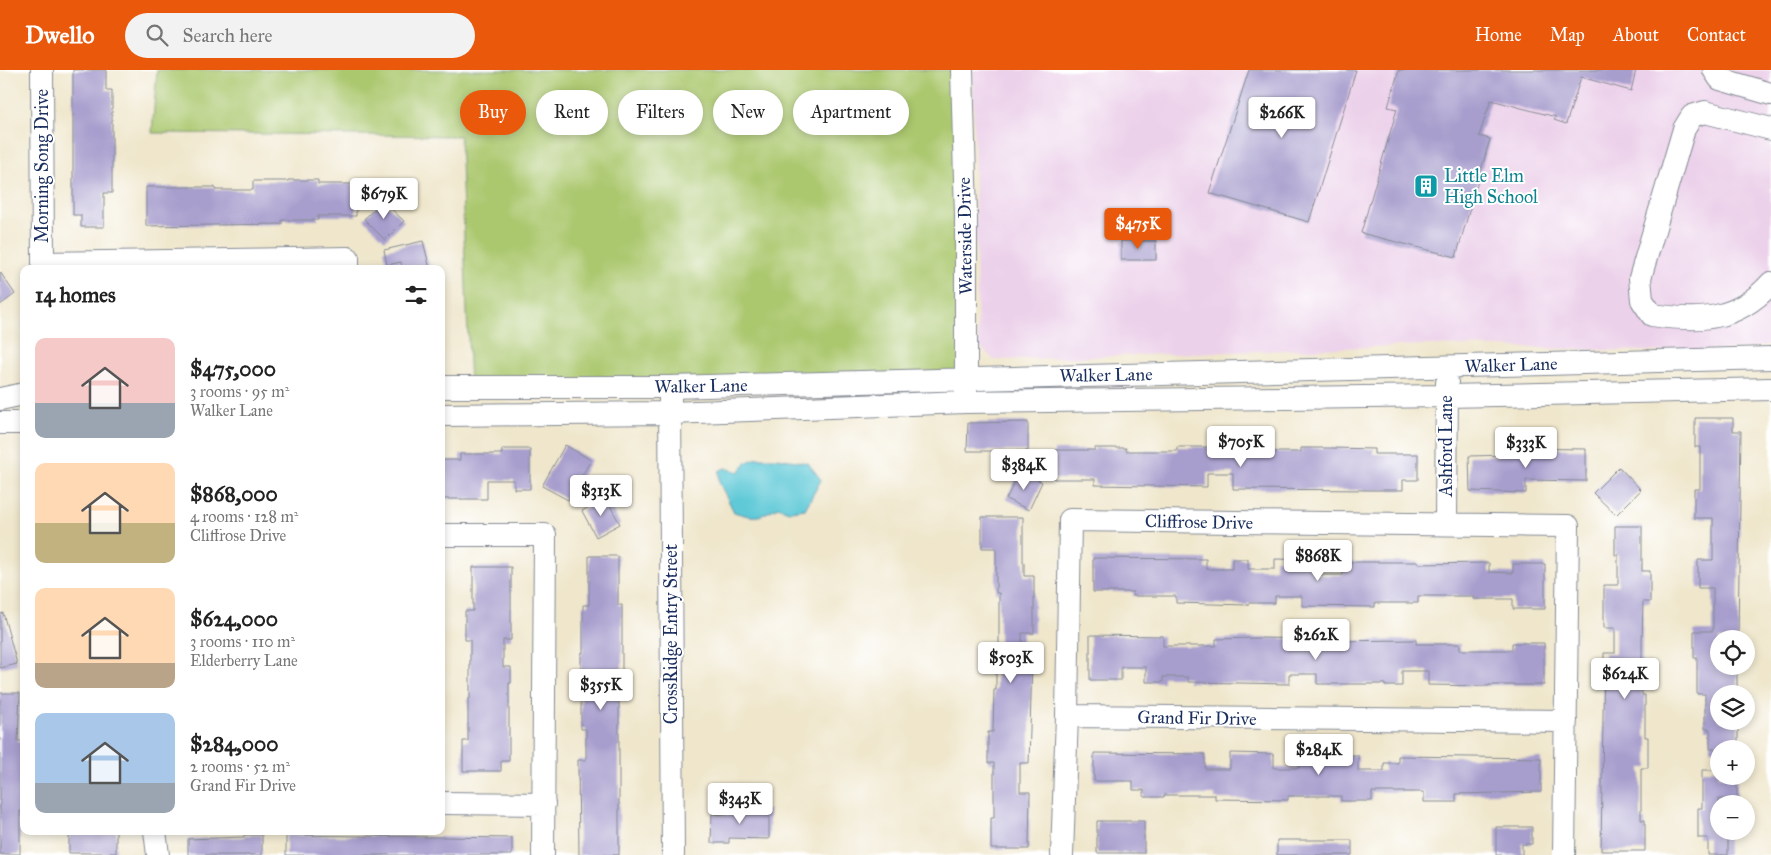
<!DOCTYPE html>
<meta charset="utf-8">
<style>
:root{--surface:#fff;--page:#f2f2f2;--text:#222;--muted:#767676;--accent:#ea580c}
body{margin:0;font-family:"IM FELL Great Primer",serif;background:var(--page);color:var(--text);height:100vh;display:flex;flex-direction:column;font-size:19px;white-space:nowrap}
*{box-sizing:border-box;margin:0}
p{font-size:16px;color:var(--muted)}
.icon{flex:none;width:28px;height:28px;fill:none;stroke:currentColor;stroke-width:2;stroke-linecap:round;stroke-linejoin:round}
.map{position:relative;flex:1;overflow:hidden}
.drawer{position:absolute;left:20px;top:195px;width:425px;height:570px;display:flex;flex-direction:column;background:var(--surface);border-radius:10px;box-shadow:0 2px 8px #0003}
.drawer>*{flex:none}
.hud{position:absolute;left:460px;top:20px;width:475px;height:45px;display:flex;gap:10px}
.buttons{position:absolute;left:1710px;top:560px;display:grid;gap:10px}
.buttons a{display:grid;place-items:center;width:45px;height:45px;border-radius:50%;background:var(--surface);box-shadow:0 2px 8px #0003;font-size:25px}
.price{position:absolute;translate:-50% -42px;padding:0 11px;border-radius:5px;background:#fff;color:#222;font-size:16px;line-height:32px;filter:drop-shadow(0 1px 2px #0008)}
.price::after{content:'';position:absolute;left:50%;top:30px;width:15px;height:11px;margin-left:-8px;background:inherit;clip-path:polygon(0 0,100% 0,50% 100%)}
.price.active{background:var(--accent);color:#fff}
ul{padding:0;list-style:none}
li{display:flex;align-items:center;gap:15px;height:125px;padding:0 15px}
li span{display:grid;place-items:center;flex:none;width:140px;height:100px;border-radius:10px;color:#555}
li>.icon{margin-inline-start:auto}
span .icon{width:60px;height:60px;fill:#fffc;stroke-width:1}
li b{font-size:21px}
h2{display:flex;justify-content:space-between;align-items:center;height:60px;padding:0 15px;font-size:21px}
.tag{padding:0 18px;border-radius:22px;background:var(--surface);box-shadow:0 2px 8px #0003;font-size:18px;line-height:45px}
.tag.active{background:var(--accent);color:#fff}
header{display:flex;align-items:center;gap:30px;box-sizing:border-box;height:70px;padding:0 25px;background:var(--accent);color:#fff}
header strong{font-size:24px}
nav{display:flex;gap:28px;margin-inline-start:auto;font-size:18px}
.search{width:350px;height:45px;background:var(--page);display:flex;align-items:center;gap:12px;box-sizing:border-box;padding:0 18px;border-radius:28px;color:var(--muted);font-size:19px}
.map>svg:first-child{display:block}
.built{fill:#ecd1ea}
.green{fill:#abc86e;stroke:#637c66}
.water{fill:#5ec9d7;stroke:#3c7c9a}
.building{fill:#a79ecd}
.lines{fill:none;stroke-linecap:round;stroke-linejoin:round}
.minor-casing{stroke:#858a94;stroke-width:24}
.minor{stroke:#fff;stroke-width:22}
.labels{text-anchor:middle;stroke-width:4;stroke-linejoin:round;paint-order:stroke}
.street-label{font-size:18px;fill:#1b2f5e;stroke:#fff}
.culture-label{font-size:18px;fill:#0d838f;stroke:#fff;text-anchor:start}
</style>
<header>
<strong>Dwello</strong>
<div class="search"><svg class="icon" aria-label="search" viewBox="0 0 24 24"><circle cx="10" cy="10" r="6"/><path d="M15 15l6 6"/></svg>Search here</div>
<nav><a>Home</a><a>Map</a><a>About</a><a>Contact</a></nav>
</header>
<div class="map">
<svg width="1771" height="785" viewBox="0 0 1771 785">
<rect width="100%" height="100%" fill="#fff"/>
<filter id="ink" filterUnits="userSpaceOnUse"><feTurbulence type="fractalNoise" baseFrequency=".02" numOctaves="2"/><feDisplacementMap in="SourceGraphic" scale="10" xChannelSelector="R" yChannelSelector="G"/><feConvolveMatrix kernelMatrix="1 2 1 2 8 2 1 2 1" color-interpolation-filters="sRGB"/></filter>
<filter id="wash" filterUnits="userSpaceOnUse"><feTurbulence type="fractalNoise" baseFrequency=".0096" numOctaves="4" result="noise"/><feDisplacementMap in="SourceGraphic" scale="20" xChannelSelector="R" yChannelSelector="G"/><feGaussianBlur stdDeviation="1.12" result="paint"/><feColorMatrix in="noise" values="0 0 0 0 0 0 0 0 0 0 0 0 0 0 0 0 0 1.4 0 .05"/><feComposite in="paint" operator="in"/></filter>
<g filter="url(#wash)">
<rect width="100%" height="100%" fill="#efe6cb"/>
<path class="built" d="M 973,0 L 1771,0 L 1771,274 L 1751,278 L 1677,282 L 1429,275 L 994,290 L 978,275 Z"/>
<path class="green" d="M 157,0 L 960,0 L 966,308 L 470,317 L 460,66 L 152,63 Z"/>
<path class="water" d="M 758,388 L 777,388 L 808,393 L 821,410 L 805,439 L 789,441 L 778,437 C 757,448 757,449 734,442 L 719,412 L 719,401 L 725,398 L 739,402 L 747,392 Z"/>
<g id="blocks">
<path class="building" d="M 73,0 L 106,0 L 106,20 L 112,20 L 112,123 L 104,123 L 104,157 L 81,157 L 81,145 L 73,145 Z
M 1249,0 L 1356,0 L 1309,152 L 1209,123 Z
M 1399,0 L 1636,0 L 1631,21 L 1581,7 L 1566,54 L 1554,50 L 1556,47 L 1491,30 L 1479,66 L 1490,69 L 1456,187 L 1361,163 L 1397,39 L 1388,37 Z
M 288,110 L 318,110 L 318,114 L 356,114 L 356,146 L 318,146 L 318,150 L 282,150 L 282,154 L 146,156 L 146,117 L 215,117 L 215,120 L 253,120 L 253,111 L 288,111 Z
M 383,131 L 404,151 L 385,170 L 364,149 Z
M 423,171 L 430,199 L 402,199 L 401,192 L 387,195 L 384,180 Z
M 1121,171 L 1156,171 L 1156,190 L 1121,190 Z
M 0,202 L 15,224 L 0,235 Z
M 1695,348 L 1733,348 L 1733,361 L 1741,361 L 1738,569 L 1719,569 L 1719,596 L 1737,596 L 1737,624 L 1719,624 L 1719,651 L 1738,651 L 1738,679 L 1710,679 L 1710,659 L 1705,659 L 1705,624 L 1697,624 L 1697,588 L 1694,588 L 1694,561 L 1713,561 L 1713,518 L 1698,518 L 1698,490 L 1713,490 L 1713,448 L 1694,448 L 1694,419 L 1700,419 L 1700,377 L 1695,377 Z
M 1028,352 L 1028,381 L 967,381 L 968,353 Z
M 1219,373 L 1250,373 L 1250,382 L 1301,382 L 1301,378 L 1332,378 L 1374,379 L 1374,384 L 1418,384 L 1418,410 L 1403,410 L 1403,420 L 1374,420 L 1233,419 L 1233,403 L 1207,403 L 1207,417 L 1095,415 L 1095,409 L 1054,409 L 1054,380 L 1095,380 L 1095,378 L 1126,378 L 1126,381 L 1177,381 L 1177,377 L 1219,377 Z
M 565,375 L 591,390 L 568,430 L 542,416 Z
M 1509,378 L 1586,379 L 1586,411 L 1526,410 L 1526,423 L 1470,421 L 1469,386 L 1509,385 Z
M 502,379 L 530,379 L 530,419 L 514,419 L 514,410 L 487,410 L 487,429 L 441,429 L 441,390 L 460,390 L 460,384 L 502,384 Z
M 1619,397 L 1641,420 L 1616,445 L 1593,423 Z
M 1020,401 L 1042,412 L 1029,440 L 1006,429 Z
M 606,428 L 620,454 L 596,467 L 582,441 Z
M 982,447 L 1023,447 L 1023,492 L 1024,492 L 1024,506 L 1034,506 L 1034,563 L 1022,563 L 1022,591 L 1032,591 L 1029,693 L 1020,693 L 1020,722 L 1030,722 L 1029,779 L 991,779 L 991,748 L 994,748 L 994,693 L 988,693 L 988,662 L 993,662 L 994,620 L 996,620 L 996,576 L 999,576 L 999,523 L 996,523 L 996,478 L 982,478 Z
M 1615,456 L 1642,456 L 1642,501 L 1650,501 L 1650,532 L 1643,532 L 1642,572 L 1642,625 L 1645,625 L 1645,667 L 1648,667 L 1648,698 L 1641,698 L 1641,750 L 1645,750 L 1645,781 L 1601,781 L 1604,583 L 1615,583 L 1615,558 L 1604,558 L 1604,515 L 1618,515 L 1618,485 L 1615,485 Z
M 589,486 L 618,486 L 618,535 L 622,535 L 622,612 L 619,612 L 619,785 L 579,785 L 578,690 L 586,690 L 586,659 L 581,659 L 581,583 L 583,583 L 583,535 L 589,535 Z
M 1093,488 L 1206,489 L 1206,499 L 1232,499 L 1232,489 L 1248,489 L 1248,499 L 1275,499 L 1275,489 L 1318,490 L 1318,505 L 1343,505 L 1343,492 L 1418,492 L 1418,494 L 1489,493 L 1489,502 L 1513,503 L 1513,494 L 1545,494 L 1545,539 L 1513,539 L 1513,529 L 1473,529 L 1473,526 L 1418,526 L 1418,533 L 1375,533 L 1375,537 L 1302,536 L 1302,526 L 1275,526 L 1275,533 L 1248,533 L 1248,535 L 1176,533 L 1176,526 L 1133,526 L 1133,522 L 1093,522 Z
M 473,497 L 511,497 L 511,570 L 503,570 L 503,597 L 511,597 L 511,613 L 509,613 L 509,691 L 501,691 L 501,701 L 463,701 L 463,671 L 468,671 L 468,629 L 470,629 L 470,570 L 465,570 L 465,541 L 473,541 Z
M 3,543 L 17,594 L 0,598 L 0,544 Z
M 1090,565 L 1163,566 L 1163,576 L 1216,576 L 1216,569 L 1258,568 L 1322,569 L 1322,571 L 1416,570 L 1416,574 L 1460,574 L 1460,580 L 1512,580 L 1512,573 L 1544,573 L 1544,615 L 1489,615 L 1489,616 L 1428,615 L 1428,601 L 1402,601 L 1402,616 L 1385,616 L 1385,614 L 1317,614 L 1317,604 L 1289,604 L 1289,614 L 1188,612 L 1188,607 L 1163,607 L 1163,612 L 1146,612 L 1146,597 L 1121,597 L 1121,610 L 1090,610 Z
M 0,623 L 20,623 L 18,671 L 24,671 L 24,741 L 20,741 L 20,784 L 0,784 Z
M 1094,683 L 1205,684 L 1205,699 L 1230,699 L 1230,683 L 1274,684 L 1274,698 L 1299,698 L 1299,685 L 1358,685 L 1358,701 L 1384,701 L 1384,693 L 1398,693 L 1398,686 L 1541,688 L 1541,722 L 1456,724 L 1456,732 L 1424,732 L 1424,722 L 1372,722 L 1372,731 L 1341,731 L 1341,726 L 1288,726 L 1288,730 L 1215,729 L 1215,725 L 1164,725 L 1164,727 L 1144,727 L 1144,720 L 1133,720 L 1133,711 L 1094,711 Z
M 1702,700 L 1719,700 L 1719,706 L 1737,706 L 1737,729 L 1719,729 L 1719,761 L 1728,761 L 1728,785 L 1708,785 L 1708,768 L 1698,768 L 1698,738 L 1702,738 Z
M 727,739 L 769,740 L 769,769 L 729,768 L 729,773 L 711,773 L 712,744 L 727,745 Z
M 1097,751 L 1144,751 L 1144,783 L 1097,783 Z
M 1496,757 L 1532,757 L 1532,774 L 1522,774 L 1522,785 L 1496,785 Z
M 69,761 L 116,761 L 116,783 L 69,783 Z
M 244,765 L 262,765 L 262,785 L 188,785 L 188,769 L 244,767 Z
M 286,765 L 512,768 L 512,785 L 286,785 Z
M 1277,770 L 1352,770 L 1352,785 L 1277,785 Z"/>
</g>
</g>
<g filter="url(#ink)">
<use href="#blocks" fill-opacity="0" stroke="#858a94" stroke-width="1"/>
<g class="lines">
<g class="minor-casing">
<path id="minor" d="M 42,0 L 43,193 L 348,188 L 348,199
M 962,0 L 966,146 L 966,321
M 1714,0 L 1720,9 L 1771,24
M 1771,59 L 1705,42 L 1692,46 L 1684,59 L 1640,208 L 1642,230 L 1652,245 C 1700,252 1737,251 1771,213
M 441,317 L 670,317 L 1771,288
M 670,328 L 673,785
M 0,329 L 24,324
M 441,345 L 670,343 L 966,332 L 1447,326 L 1771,319
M 0,353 L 24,353
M 1446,454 L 1447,313
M 441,465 L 545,465 L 543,785
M 1067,646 L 1566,651
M 441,733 L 544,734
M 155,761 L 158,785
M 1062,785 L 1067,646 L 1070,450 L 1568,456 L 1564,785"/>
</g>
<use href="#minor" class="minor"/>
</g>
</g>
<defs>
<g id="building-square" transform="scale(1.25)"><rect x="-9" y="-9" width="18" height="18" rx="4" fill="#0f9aa8" stroke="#fff"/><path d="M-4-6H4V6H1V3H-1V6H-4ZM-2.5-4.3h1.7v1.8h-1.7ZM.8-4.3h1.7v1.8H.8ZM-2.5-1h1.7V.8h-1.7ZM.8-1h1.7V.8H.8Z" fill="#fff"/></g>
</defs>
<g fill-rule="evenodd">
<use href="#building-square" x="1426" y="116"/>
</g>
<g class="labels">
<g class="street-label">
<text transform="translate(42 96) rotate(-90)" y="6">Morning Song Drive</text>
<text transform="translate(965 166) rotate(-91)" y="6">Waterside Drive</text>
<text transform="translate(1511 295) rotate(-2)" y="6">Walker Lane</text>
<text transform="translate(1106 305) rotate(-1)" y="6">Walker Lane</text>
<text transform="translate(701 316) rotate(-1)" y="6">Walker Lane</text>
<text transform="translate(1446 376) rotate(-90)" y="6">Ashford Lane</text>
<text transform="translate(1199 452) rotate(1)" y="6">Cliffrose Drive</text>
<text transform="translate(671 564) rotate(-90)" y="6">CrossRidge Entry Street</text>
<text transform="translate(1197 648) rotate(1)" y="6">Grand Fir Drive</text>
</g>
<g class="culture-label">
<text x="1444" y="112">Little Elm<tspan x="1444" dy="21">High School</tspan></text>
</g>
</g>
</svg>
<div class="buttons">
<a><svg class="icon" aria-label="locate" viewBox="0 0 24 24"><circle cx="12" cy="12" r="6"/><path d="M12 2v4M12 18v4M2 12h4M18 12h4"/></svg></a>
<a><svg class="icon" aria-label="layers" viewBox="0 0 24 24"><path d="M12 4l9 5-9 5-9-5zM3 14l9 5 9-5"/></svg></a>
<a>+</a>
<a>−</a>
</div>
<b class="price" style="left:1282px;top:69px">$266K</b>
<b class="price" style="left:384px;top:150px">$679K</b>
<b class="price active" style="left:1138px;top:180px">$475K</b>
<b class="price" style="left:1241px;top:398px">$705K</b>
<b class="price" style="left:1526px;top:399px">$333K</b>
<b class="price" style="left:1024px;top:421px">$384K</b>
<b class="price" style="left:601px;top:447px">$313K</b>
<b class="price" style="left:1318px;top:512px">$868K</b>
<b class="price" style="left:1316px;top:591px">$262K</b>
<b class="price" style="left:1011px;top:614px">$503K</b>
<b class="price" style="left:1625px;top:630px">$624K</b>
<b class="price" style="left:601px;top:641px">$355K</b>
<b class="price" style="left:1319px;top:706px">$284K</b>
<b class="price" style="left:740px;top:755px">$343K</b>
<div class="hud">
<a class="tag active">Buy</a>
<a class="tag">Rent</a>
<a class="tag">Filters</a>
<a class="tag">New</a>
<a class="tag">Apartment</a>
</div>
<section class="drawer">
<h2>14 homes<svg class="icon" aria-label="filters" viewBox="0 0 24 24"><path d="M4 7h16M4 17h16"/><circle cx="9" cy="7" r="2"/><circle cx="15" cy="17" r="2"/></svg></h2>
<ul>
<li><span style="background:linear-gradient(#f6c9c9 65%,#9aa5b1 0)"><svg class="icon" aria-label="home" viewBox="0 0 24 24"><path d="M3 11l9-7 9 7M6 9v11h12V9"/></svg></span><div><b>$475,000</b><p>3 rooms · 95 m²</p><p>Walker Lane</p></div></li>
<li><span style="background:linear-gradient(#ffd9b3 60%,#c2b280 0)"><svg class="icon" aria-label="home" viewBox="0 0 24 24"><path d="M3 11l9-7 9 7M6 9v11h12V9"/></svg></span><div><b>$868,000</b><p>4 rooms · 128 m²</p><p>Cliffrose Drive</p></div></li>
<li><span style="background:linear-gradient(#ffd9b3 75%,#b9a48a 0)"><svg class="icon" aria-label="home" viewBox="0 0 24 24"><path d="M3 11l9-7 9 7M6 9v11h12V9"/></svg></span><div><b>$624,000</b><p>3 rooms · 110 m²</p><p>Elderberry Lane</p></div></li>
<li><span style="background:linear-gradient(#a9c7e8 70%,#9aa5b1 0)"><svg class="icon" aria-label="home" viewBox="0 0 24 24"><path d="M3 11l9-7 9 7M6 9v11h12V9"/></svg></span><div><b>$284,000</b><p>2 rooms · 52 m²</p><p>Grand Fir Drive</p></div></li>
</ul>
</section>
</div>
